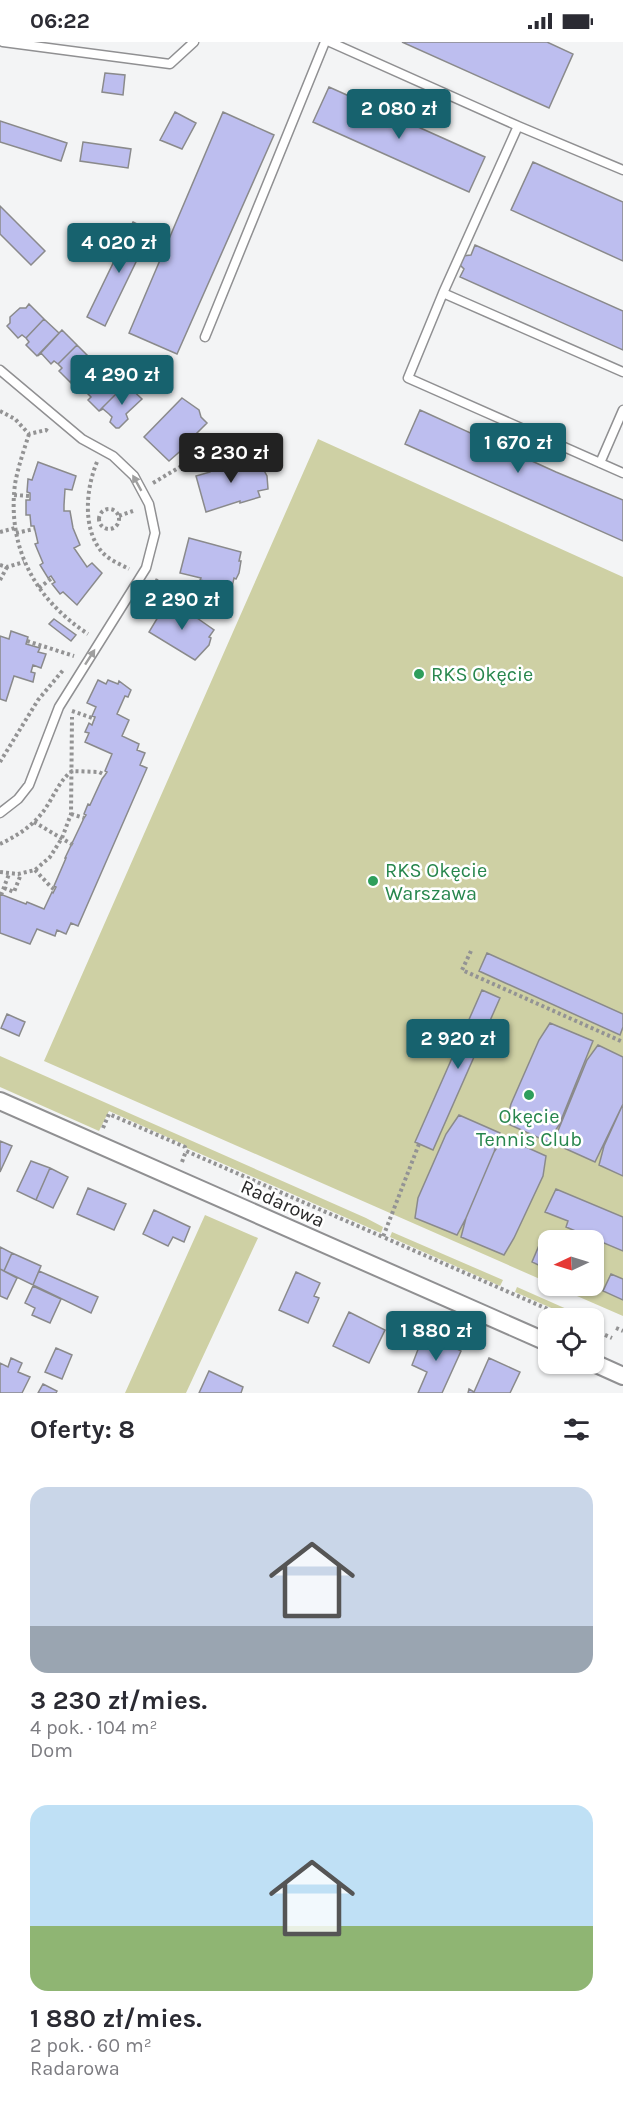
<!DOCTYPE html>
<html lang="pl">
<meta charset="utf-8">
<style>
:root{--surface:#fff;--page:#f7f7f7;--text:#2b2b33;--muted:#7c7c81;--accent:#17626e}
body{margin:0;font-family:Karla,sans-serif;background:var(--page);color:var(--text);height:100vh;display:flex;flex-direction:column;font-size:22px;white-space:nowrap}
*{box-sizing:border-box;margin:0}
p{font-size:20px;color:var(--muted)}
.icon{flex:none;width:33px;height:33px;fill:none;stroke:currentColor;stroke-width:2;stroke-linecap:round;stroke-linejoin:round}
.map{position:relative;height:1351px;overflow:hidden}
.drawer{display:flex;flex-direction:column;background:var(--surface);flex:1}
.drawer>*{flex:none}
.needle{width:39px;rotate:266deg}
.fabs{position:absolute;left:538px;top:1188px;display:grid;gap:12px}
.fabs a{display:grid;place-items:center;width:66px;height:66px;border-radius:12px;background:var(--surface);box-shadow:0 2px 4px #0004;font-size:30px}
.price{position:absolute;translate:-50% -51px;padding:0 14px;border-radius:6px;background:var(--accent);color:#fff;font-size:20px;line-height:39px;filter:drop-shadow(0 2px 3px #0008)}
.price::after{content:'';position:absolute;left:50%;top:36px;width:18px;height:14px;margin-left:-9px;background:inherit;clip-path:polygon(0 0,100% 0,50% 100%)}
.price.active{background:#222;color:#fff}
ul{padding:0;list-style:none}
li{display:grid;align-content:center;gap:12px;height:318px;padding:0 30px}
li span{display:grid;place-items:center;height:186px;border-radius:18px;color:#555}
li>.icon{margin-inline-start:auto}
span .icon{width:108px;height:108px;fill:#fffc;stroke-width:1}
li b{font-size:26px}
h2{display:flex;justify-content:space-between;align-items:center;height:72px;padding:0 30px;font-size:26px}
.status{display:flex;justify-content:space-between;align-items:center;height:42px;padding:0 30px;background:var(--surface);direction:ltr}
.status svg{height:16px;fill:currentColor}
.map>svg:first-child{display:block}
.green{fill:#ced0a4}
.building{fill:#bdbeef;stroke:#8a8a8b;stroke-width:1.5}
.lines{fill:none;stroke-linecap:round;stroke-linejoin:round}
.lane-casing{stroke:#909092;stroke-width:11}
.street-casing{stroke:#909092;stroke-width:20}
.path{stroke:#939394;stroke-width:4;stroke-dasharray:3 3;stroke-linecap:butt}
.lane{stroke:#fff;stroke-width:8}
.street{stroke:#fff;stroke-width:16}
.oneway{fill:#9f9f9f}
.leisure-dot{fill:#2e9e5b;stroke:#fff;stroke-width:2}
.labels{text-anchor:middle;stroke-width:5;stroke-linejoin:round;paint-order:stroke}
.leisure-label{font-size:20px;fill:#27864d;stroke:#fff;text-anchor:start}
.street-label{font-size:20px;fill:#292929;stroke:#fff}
</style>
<div class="status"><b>06:22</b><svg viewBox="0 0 49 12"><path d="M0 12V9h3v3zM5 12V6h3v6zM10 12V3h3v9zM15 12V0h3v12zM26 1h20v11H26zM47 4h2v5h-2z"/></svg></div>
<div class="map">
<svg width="623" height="1351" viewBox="0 0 623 1351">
<rect width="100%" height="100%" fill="#f3f4f5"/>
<path class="green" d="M 318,397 L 623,535 L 623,1274 L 554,1244 L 594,1244 L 594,1198 L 549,1198 L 549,1241 L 44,1019 Z
M 0,1014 L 366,1176 L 383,1185 L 381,1191 L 187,1106 L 185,1103 L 109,1069 L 99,1089 L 0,1045 Z
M 205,1173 L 258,1196 L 186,1351 L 125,1351 Z
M 392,1190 L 503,1238 L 500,1244 L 390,1195 Z
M 517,1245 L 587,1276 L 574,1276 L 515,1250 Z"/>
<path class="building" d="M 402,0 L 547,0 L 573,12 L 549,66 Z
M 105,31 L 125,33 L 123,53 L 102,50 Z
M 329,45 L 485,115 L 469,150 L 313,80 Z
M 175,70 L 196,81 L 182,107 L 160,98 Z
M 223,70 L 274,93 L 177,312 L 129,291 Z
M 0,79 L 67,101 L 61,119 L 0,100 Z
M 83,100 L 131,107 L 128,126 L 80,119 Z
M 533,120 L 623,160 L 623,219 L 511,168 Z
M 0,164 L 45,209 L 31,223 L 0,192 Z
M 133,180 L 151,189 L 105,284 L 87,275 Z
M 475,203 L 623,269 L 623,308 L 460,235 L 464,227 L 460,223 L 462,214 L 471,213 Z
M 29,262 L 44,277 L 26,296 L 22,293 L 18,296 L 7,284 L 10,281 L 10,275 L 20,266 L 26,266 Z
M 44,277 L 59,291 L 62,288 L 37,314 L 26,303 L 29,300 L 26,296 Z
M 62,288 L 77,303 L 58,322 L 54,319 L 51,322 L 41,311 L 38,314 Z
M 77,303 L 92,318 L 70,340 L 59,329 L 62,326 L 58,322 Z
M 92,318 L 106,332 L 87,351 L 84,348 L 81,351 L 70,340 Z
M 106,332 L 121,346 L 126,342 L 99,369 L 88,358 L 91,355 L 87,351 Z
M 126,342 L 142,357 L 126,372 L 128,377 L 119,386 L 116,386 L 110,380 L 112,375 L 109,372 L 103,367 L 99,369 Z
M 182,356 L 199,368 L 201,375 L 207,381 L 192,396 L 193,398 L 169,419 L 144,395 Z
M 420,368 L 556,430 L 623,458 L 623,499 L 405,402 Z
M 227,418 L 227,422 L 236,419 L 236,423 L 250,419 L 252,426 L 261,423 L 267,434 L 268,447 L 258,449 L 260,455 L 240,461 L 240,459 L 206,470 L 196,434 L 210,430 L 209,427 L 217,425 L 216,421 Z
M 38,420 L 76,434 L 72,448 L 65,447 L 64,463 L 64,469 L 70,469 L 73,486 L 80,503 L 74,506 L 87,525 L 92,521 L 102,531 L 77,563 L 63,550 L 60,552 L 52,542 L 55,540 L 51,534 L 48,536 L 40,523 L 43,521 L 35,502 L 38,501 L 34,484 L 31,484 L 30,473 L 26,473 L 26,458 L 30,458 L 30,451 L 27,450 L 28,437 L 32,438 Z
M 189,496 L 241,510 L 239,519 L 241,519 L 239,531 L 236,537 L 234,536 L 232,545 L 200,538 L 201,536 L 180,531 Z
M 167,560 L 186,571 L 187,569 L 214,588 L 209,595 L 211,596 L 209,603 L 195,618 L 149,590 Z
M 54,577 L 76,593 L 71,599 L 49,582 Z
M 11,589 L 28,595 L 26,602 L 40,606 L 38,610 L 46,612 L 41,626 L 33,623 L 31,630 L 35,631 L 33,640 L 14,634 L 6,659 L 0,657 L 0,594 L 9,597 Z
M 98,638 L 106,642 L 108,638 L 118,642 L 119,639 L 131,648 L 128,655 L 125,654 L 117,672 L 129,678 L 122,694 L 139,702 L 137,708 L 145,711 L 140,723 L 147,726 L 78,884 L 71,881 L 66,892 L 57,888 L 55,894 L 37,887 L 30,902 L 0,891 L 0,852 L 26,862 L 27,860 L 44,867 L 52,850 L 53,851 L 56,845 L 54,844 L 66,816 L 65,816 L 84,776 L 86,773 L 84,772 L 88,762 L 90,763 L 102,737 L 105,733 L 107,730 L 105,729 L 112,712 L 85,700 L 89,691 L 85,690 L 89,681 L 92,683 L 95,675 L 92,674 L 96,665 L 87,661 Z
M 487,911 L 623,972 L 623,985 L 620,993 L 479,929 Z
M 482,948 L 500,956 L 433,1108 L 415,1100 Z
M 7,972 L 25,980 L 19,994 L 1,986 Z
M 550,981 L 593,999 L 559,1083 L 548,1100 L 506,1081 L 511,1062 L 539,998 Z
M 598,1003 L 623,1015 L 623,1062 L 595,1120 L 553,1101 L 587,1018 Z
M 623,1062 L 623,1134 L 599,1123 L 604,1104 Z
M 459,1073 L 500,1091 L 494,1110 L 466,1176 L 457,1193 L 415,1176 L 418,1156 L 446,1092 Z
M 504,1095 L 546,1114 L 543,1134 L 514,1196 L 504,1213 L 461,1195 L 466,1176 L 494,1110 Z
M 0,1099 L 12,1104 L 0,1130 Z
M 31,1119 L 50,1126 L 36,1158 L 17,1149 Z
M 50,1126 L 68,1135 L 53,1166 L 36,1158 Z
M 88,1146 L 126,1162 L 114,1188 L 77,1172 Z
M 556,1147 L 623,1175 L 623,1209 L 566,1185 L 568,1179 L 545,1170 Z
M 154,1168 L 190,1185 L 184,1200 L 173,1195 L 168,1204 L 143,1192 Z
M 540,1201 L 549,1205 L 549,1228 L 532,1220 Z
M 0,1205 L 12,1211 L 4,1229 L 0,1227 Z
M 12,1211 L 41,1224 L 33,1243 L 4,1229 Z
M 594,1225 L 603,1229 L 595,1248 L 584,1244 L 594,1244 Z
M 0,1227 L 17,1236 L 7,1257 L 0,1254 Z
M 39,1229 L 98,1255 L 91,1271 L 33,1243 Z
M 296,1230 L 320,1241 L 314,1254 L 319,1256 L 308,1281 L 279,1268 Z
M 611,1232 L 623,1237 L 623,1258 L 603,1249 Z
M 33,1244 L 61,1257 L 50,1281 L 32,1273 L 35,1266 L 25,1261 Z
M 349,1270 L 385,1288 L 369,1321 L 333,1304 Z
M 427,1289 L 453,1300 L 452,1304 L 461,1309 L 442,1351 L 418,1351 L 427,1330 L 412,1323 L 422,1297 L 423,1297 Z
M 56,1306 L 72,1313 L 62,1337 L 45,1330 Z
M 11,1316 L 22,1321 L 18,1330 L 30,1335 L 22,1351 L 0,1351 L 0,1321 L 8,1325 Z
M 489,1316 L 520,1330 L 510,1351 L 468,1351 L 469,1347 L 474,1350 Z
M 209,1329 L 243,1345 L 241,1351 L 199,1351 Z
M 43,1342 L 57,1349 L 56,1351 L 38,1351 Z"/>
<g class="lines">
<g class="lane-casing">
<path id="lane" d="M 3,0 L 170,22 L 194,0
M 330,0 L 518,84 L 623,128
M 518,84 L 443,251 L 408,336 L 623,431
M 443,251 L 623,330
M 205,295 L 325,0
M 0,328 L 82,397 L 113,414 L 134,434 L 149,462 L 155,491 L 146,526 L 59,665 L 29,743 L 18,757 L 0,771
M 600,421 L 623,368"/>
</g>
<g class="street-casing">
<path id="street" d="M 0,1059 L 549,1301
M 594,1321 L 623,1334"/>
</g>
<path class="path" d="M 0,369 L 15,377 L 29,392 L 46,388 L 49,390
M 29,392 C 24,408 18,425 15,442 C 7,506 35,557 88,592
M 200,413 L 220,414 L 221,420
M 97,420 C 86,446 82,487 102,510 C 109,518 120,522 129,527
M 153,441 L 200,413 L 190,401
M 14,453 L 30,454
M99 477a10 10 0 1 1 20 0a10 10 0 1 1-20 0Z
M 119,474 L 133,469
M 0,490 L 15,486
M 16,491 L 34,487
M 0,523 L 7,525 L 24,520
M 0,538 L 7,525
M 155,538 L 199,556
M 39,546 L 52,536
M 191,572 L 205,540
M 27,599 L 74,614
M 72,669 L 95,677
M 0,720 L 38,658 L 64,627
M 71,772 L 84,776
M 34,780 L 73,803
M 0,802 C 17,794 34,783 45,767 C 54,754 59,739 72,729 L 99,730 L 105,733
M 35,828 L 51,845 L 55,848
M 0,830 L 18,832 L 35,828 L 50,815 L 62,796 L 71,772 L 72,675
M 4,846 L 14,850 L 21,832
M 1,853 L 9,832
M 471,909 L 462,928 L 623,1000
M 103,1086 L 109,1072 L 185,1105 L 186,1109
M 419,1102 L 383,1195 L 568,1276
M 182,1120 L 186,1109 L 383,1195
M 616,1286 L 623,1289
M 594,1288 L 612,1296"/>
<use href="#lane" class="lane"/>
<use href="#street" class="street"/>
</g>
<defs><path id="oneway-solid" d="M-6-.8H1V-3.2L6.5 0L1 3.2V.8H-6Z" transform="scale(1.5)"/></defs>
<g class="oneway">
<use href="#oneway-solid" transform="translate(137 441) rotate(-119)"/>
<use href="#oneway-solid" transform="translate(90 615) rotate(-57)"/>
</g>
<g class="leisure-dot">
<circle cx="419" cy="632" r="6"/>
<circle cx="373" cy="839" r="6"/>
<circle cx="529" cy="1053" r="6"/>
</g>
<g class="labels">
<g class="leisure-label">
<text x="431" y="639">RKS Okęcie</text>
<text x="385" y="835">RKS Okęcie<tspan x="385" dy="23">Warszawa</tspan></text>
<text x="529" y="1081" text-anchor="middle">Okęcie<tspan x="529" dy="23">Tennis Club</tspan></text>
</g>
<g class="street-label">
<text transform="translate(283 1161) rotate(24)" y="7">Radarowa</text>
</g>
</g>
</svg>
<div class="fabs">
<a><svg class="needle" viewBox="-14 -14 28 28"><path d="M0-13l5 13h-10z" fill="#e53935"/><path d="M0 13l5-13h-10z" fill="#7c7c81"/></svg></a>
<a><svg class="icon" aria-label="locate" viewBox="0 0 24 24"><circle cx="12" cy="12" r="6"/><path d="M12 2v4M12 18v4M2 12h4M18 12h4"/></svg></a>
</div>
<b class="price" style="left:399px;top:98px">2 080 zł</b>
<b class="price" style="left:119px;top:232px">4 020 zł</b>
<b class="price" style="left:122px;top:364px">4 290 zł</b>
<b class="price" style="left:518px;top:432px">1 670 zł</b>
<b class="price active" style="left:231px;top:442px">3 230 zł</b>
<b class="price" style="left:182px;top:589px">2 290 zł</b>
<b class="price" style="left:458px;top:1028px">2 920 zł</b>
<b class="price" style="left:436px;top:1320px">1 880 zł</b>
</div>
<section class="drawer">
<h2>Oferty: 8<svg class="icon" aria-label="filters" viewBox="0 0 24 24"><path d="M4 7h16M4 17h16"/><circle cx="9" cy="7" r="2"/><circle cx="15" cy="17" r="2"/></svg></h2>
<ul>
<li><span style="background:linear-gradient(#c9d6e8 75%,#9aa5b1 0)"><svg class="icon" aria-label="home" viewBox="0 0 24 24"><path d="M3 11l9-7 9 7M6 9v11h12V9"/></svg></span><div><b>3 230 zł/mies.</b><p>4 pok. · 104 m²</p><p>Dom</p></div></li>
<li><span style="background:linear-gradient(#bfe0f5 65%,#8fb573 0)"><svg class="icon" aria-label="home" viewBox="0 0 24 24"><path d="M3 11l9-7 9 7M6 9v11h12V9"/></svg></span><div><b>1 880 zł/mies.</b><p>2 pok. · 60 m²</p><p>Radarowa</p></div></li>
</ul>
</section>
